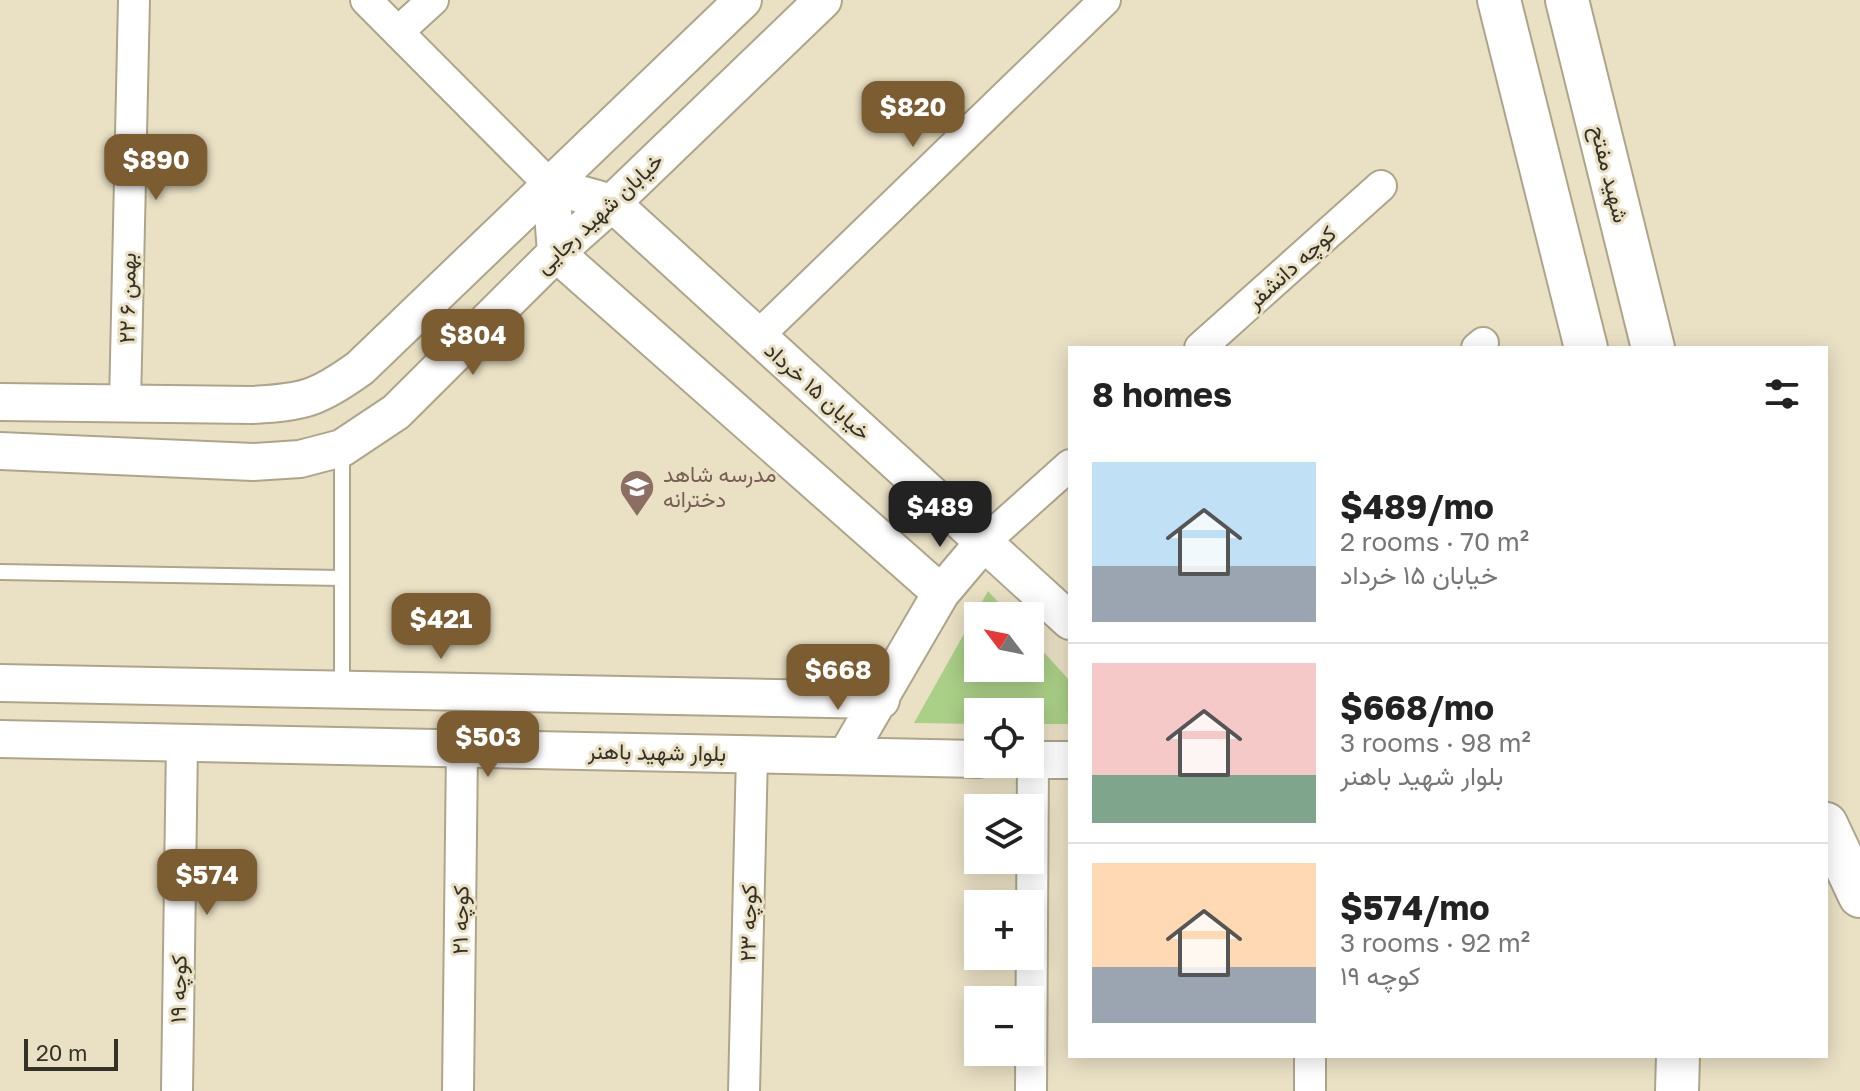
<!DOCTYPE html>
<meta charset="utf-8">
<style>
:root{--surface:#fff;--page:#f6f6f6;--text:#222;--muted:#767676;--line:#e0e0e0;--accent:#7b5d31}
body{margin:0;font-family:"Golos Text",Vazirmatn,sans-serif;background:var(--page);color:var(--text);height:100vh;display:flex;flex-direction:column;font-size:30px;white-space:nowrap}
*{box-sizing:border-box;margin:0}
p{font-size:26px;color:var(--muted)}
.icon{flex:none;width:44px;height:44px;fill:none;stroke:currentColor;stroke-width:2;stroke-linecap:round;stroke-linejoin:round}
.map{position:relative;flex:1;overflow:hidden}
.sheet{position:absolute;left:1068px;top:346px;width:760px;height:712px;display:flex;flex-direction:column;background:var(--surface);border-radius:0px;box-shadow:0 4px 20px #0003}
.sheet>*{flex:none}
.needle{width:52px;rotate:302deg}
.fabs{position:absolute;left:964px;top:602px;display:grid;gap:16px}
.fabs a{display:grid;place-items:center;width:80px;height:80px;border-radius:0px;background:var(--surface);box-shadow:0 4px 20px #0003;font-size:40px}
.scale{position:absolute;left:24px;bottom:20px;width:94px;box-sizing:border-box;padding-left:8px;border:4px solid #343126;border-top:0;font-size:22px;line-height:28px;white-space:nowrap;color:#343126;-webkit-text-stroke:6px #eae1c5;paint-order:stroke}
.price{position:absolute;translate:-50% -68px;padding:0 18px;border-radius:16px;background:var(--accent);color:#fff;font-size:26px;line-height:52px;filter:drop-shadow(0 2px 4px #0008)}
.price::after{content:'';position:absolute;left:50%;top:48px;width:24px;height:18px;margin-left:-12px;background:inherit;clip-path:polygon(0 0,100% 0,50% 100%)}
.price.current{background:#222;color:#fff}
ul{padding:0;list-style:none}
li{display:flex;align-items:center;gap:24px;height:200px;padding:0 24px}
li+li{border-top:2px solid var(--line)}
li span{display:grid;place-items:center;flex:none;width:224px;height:160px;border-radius:0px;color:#555}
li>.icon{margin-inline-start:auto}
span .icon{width:96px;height:96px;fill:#fffc;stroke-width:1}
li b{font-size:34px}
h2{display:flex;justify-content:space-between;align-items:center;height:96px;padding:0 24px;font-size:34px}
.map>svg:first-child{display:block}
.green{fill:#aacf87}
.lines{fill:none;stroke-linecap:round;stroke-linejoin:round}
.service-casing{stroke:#ada58a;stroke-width:18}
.minor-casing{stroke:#ada58a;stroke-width:34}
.tertiary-casing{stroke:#ada58a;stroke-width:40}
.secondary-casing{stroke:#ada58a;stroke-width:46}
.service{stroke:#fff;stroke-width:14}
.minor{stroke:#fff;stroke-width:30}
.tertiary{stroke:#fff;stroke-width:36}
.secondary{stroke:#fff;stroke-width:42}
.labels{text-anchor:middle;stroke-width:6;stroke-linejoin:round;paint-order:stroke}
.street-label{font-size:22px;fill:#343126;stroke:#eae1c5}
.education-label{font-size:22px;fill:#785e54;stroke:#eae1c5;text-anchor:start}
</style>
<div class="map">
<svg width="1860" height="1091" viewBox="0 0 1860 1091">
<rect width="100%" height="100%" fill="#eae1c5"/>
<path class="green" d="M 988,591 L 1011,616 L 978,616 L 978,668 L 1030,668 L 1030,637 L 1070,681 L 1070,724 L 1030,724 L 1030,712 L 978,712 L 978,724 L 914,723 Z"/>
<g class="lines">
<g class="service-casing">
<path id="service" d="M 342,449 L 342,689
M 0,572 L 342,578"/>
</g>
<g class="minor-casing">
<path id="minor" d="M 366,0 L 551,186
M 398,32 L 433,0
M 758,336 L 1105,0
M 1200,348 L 1381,186
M 1477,348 L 1483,343
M 125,404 L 134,0
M 984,542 L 1070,465
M 177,1091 L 182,742
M 458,1091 L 462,748
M 744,1091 L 752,754
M 1031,1091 L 1033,760
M 1310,1091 L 1310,1056"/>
</g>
<g class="tertiary-casing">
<path id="tertiary" d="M 0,402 L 252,405 C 304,402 317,399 360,368 L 743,0
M 0,451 L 253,462 L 300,459 L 342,448 L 396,412 L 556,253 L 612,203 L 823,0
M 941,593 L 556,253 L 551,186 L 612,203 L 1070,621
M 0,683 L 881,700
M 0,739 L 978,759
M 846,756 L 941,593 L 984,542
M 1030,760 L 1070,760"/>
</g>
<g class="secondary-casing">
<path id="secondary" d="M 1499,0 L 1586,348
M 1567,0 L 1653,348
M 1826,824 L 1860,896
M 1677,1091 L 1678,1056"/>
</g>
<use href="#service" class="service"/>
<use href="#minor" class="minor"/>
<use href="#tertiary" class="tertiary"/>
<use href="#secondary" class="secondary"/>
</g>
<defs>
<g id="school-pin" transform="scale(1.8)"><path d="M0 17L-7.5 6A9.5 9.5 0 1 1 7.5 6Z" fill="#8d6e63" stroke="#eae1c5"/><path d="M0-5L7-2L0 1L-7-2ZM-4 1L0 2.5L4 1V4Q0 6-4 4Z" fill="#fff"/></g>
</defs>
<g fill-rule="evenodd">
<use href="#school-pin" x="637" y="487"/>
</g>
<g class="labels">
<g class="street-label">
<text transform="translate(1610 174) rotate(76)" y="8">شهید مفتح</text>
<text transform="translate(599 213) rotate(-43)" y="8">خیابان شهید رجایی</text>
<text transform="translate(1291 267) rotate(-42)" y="8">کوچه دانشفر</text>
<text transform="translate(127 298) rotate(-89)" y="8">۲۲ بهمن ۶</text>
<text transform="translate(818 391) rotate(42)" y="8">خیابان ۱۵ خرداد</text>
<text transform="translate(657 752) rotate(1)" y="8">بلوار شهید باهنر</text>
<text transform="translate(460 920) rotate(-89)" y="8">کوچه ۲۱</text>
<text transform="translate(748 923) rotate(-89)" y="8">کوچه ۲۳</text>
<text transform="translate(178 989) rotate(-89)" y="8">کوچه ۱۹</text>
</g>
<g class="education-label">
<text x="663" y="482">مدرسه شاهد<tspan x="663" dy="25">دخترانه</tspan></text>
</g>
</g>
</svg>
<div class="fabs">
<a><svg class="needle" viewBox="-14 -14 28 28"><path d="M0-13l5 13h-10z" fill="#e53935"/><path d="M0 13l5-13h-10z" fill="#767676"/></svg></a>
<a><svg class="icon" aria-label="locate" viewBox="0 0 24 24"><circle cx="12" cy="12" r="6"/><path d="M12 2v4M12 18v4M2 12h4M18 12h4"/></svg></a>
<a><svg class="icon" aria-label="layers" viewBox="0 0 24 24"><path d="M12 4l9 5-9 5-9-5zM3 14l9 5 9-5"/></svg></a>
<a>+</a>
<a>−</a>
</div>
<div class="scale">20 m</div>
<b class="price" style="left:913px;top:149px">$820</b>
<b class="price" style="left:156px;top:202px">$890</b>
<b class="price" style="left:473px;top:377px">$804</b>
<b class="price current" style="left:940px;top:549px">$489</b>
<b class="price" style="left:441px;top:661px">$421</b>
<b class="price" style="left:838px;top:712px">$668</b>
<b class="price" style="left:488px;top:779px">$503</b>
<b class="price" style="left:207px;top:917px">$574</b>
<section class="sheet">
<h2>8 homes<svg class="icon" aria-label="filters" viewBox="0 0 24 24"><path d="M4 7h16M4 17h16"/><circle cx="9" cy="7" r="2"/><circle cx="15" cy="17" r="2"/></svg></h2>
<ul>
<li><span style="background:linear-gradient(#bfe0f5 65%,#9aa5b1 0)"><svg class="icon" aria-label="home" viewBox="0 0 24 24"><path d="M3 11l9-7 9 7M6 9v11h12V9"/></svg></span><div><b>$489/mo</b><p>2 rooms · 70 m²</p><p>خیابان ۱۵ خرداد</p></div></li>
<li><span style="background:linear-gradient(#f6c9c9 70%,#7fa58c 0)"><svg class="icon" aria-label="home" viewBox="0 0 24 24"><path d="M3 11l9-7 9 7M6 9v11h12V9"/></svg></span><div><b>$668/mo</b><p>3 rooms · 98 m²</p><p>بلوار شهید باهنر</p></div></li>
<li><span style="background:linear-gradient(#ffd9b3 65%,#9aa5b1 0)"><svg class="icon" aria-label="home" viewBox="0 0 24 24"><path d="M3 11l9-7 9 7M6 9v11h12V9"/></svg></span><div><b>$574/mo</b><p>3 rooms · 92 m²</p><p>کوچه ۱۹</p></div></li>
</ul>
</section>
</div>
